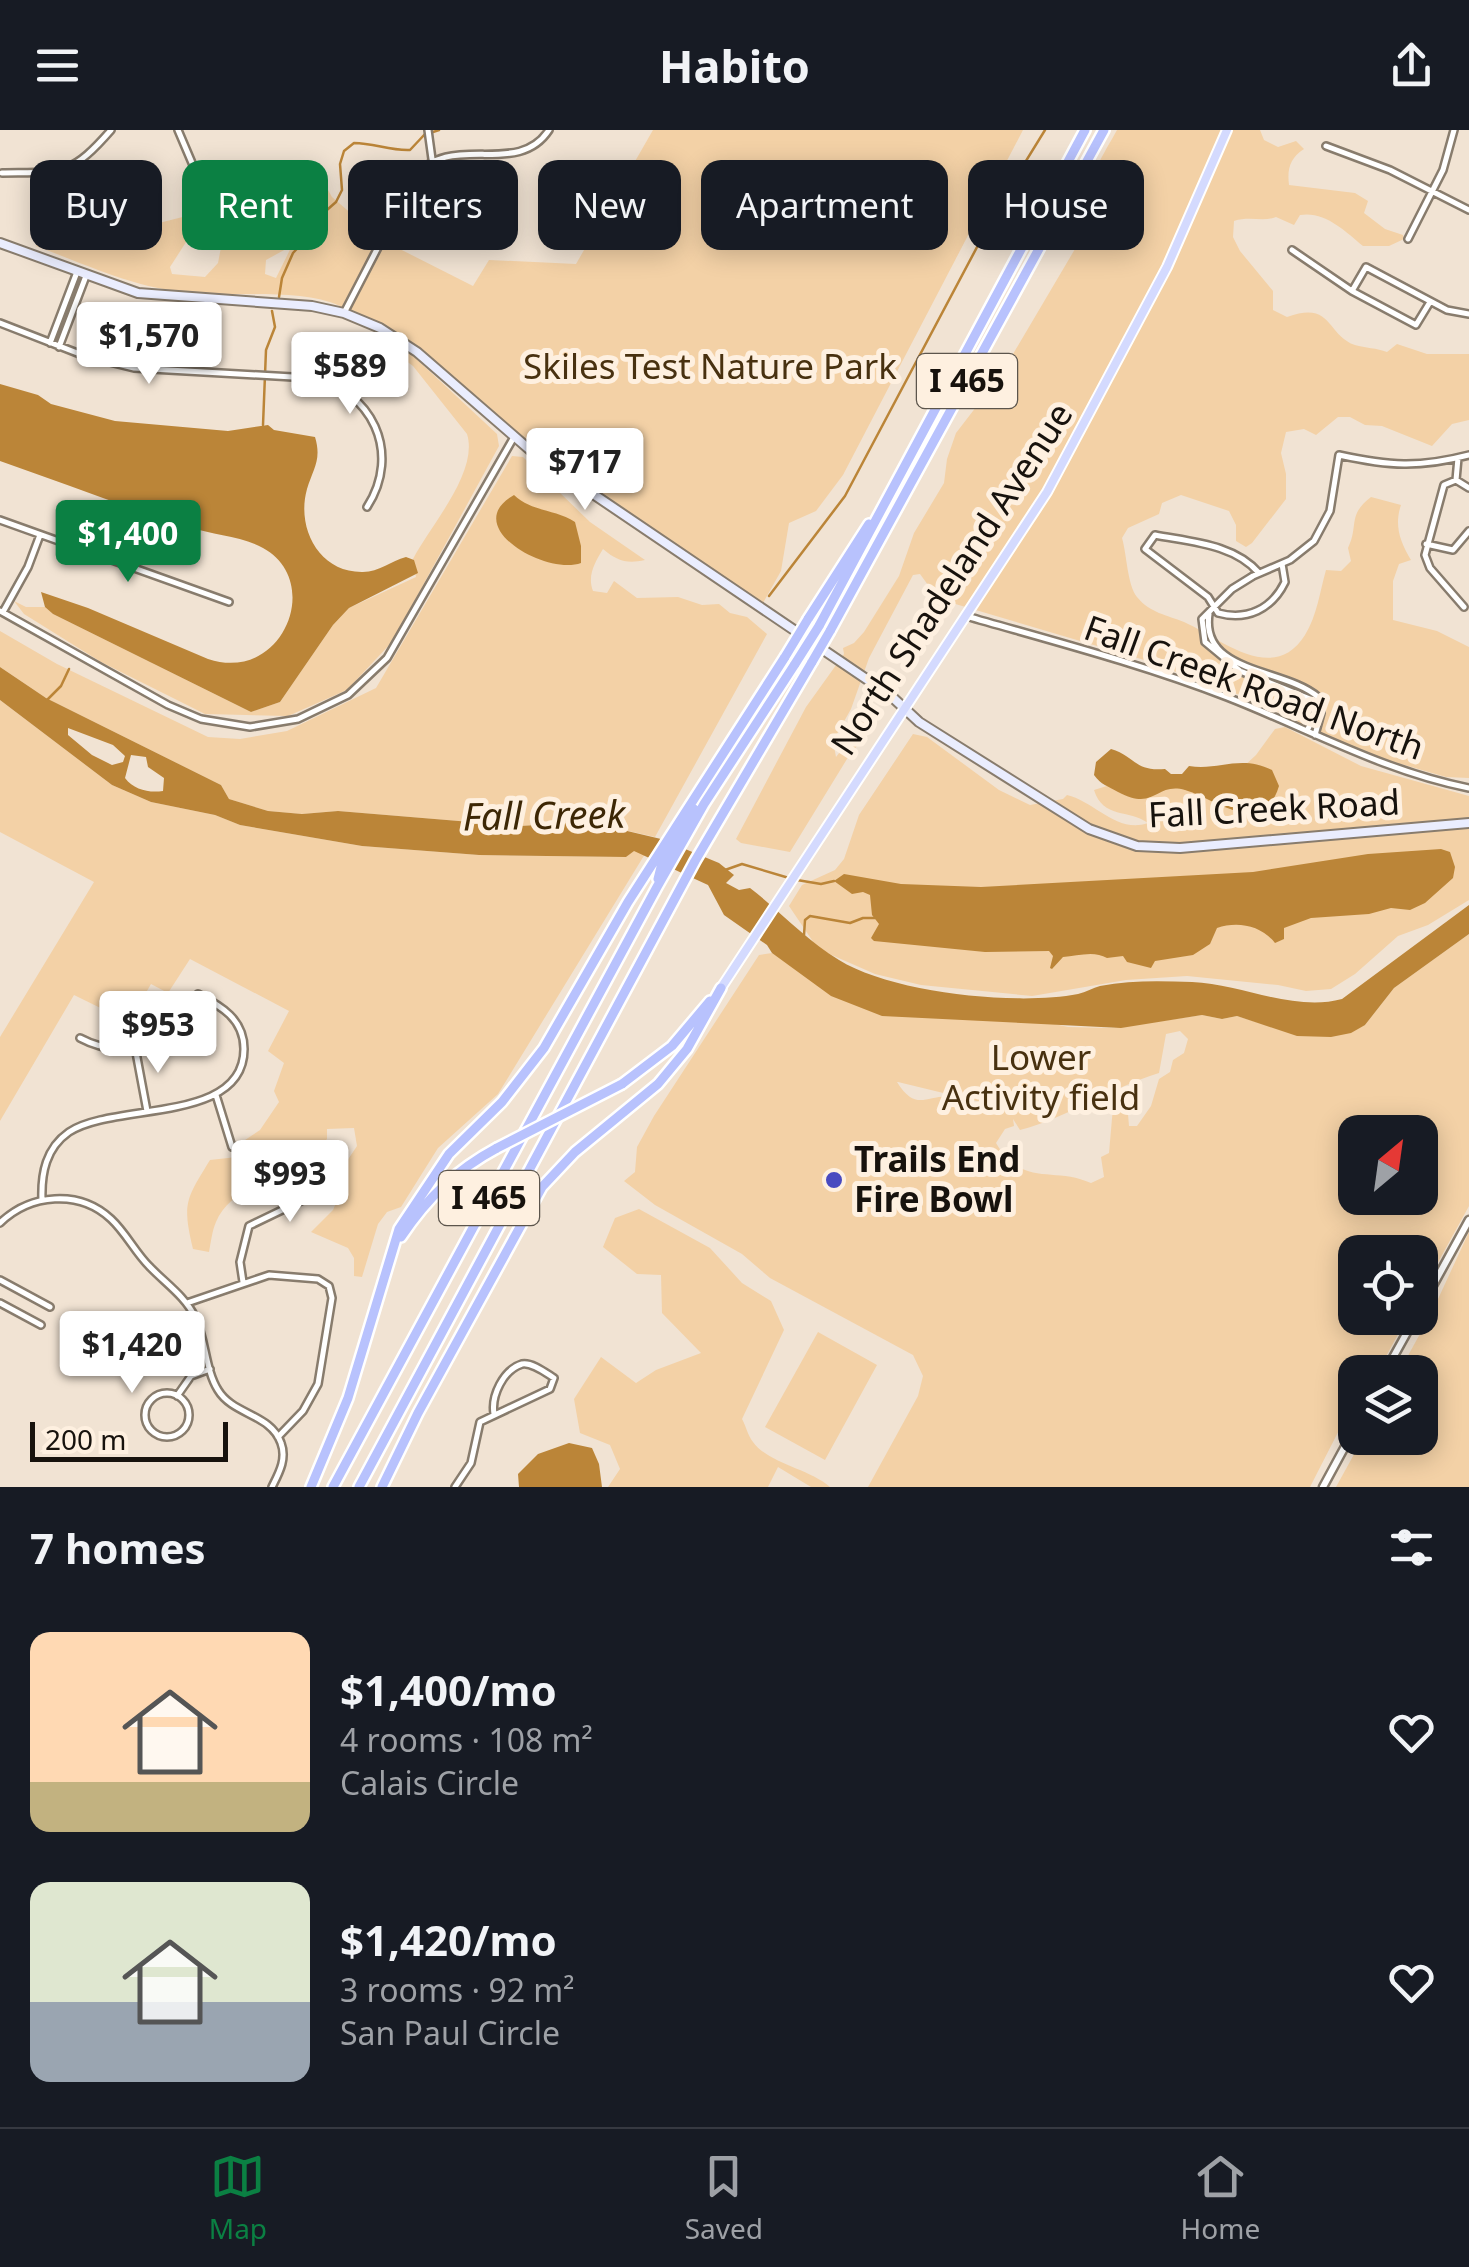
<!DOCTYPE html>
<meta charset="utf-8">
<style>
:root{--surface:#171b24;--page:#20242c;--text:#f1f3f6;--muted:#9ea1a6;--line:#363941;--accent:#0b8043}
body{margin:0;font-family:"Noto Sans",sans-serif;background:var(--page);color:var(--text);height:100vh;display:flex;flex-direction:column;font-size:38px;white-space:nowrap}
*{box-sizing:border-box;margin:0}
p{font-size:32px;color:var(--muted)}
.icon{flex:none;width:55px;height:55px;fill:none;stroke:currentColor;stroke-width:2;stroke-linecap:round;stroke-linejoin:round}
.map{position:relative;height:1357px;overflow:hidden}
.sheet{display:flex;flex-direction:column;background:var(--surface);flex:1}
.sheet>*{flex:none}
.hud{position:absolute;left:30px;top:30px;width:1410px;height:90px;display:flex;gap:20px}
.needle{width:65px;rotate:29deg}
.buttons{position:absolute;left:1338px;top:985px;display:grid;gap:20px}
.buttons a{display:grid;place-items:center;width:100px;height:100px;border-radius:20px;background:var(--surface);box-shadow:0 5px 25px #0003;font-size:50px}
.scale{position:absolute;left:30px;bottom:25px;width:198px;box-sizing:border-box;padding-left:10px;border:5px solid #17120d;border-top:0;font-size:28px;line-height:35px;white-space:nowrap;color:#17120d;-webkit-text-stroke:8px #fef0e0;paint-order:stroke}
.price{position:absolute;translate:-50% -85px;padding:0 22px;border-radius:10px;background:#fff;color:#222;font-size:32px;line-height:65px;filter:drop-shadow(0 2px 5px #0008)}
.price::after{content:'';position:absolute;left:50%;top:60px;width:30px;height:22px;margin-left:-15px;background:inherit;clip-path:polygon(0 0,100% 0,50% 100%)}
.price.active{background:var(--accent);color:#fff}
ul{padding:0;list-style:none}
li{display:flex;align-items:center;gap:30px;height:250px;padding:0 30px}
li span{display:grid;place-items:center;flex:none;width:280px;height:200px;border-radius:20px;color:#555}
li>.icon{margin-inline-start:auto}
span .icon{width:120px;height:120px;fill:#fffc;stroke-width:1}
li b{font-size:42px}
h2{display:flex;justify-content:space-between;align-items:center;height:120px;padding:0 30px;font-size:42px}
.tag{padding:0 35px;border-radius:20px;background:var(--surface);box-shadow:0 5px 25px #0003;font-size:35px;line-height:90px}
.tag.active{background:var(--accent);color:#fff}
header{display:flex;justify-content:space-between;align-items:center;height:130px;padding:0 30px;background:var(--surface);font-size:45px;font-weight:700}
.dock{display:flex;justify-content:space-around;align-items:center;height:140px;border-top:2px solid var(--line);background:var(--surface);font-size:28px;color:var(--muted)}
.dock a{display:grid;justify-items:center;gap:5px}
.dock .active{color:var(--accent)}
.map>svg:first-child{display:block}
.green{fill:#f3d1a6;fill-rule:evenodd}
.water{fill:#bb8538;fill-rule:evenodd}
.lines{fill:none;stroke-linecap:round;stroke-linejoin:round}
.stream{stroke:#bb8538;stroke-width:2.5}
.minor-casing{stroke:#887c6d;stroke-width:10}
.tertiary-casing{stroke:#887c6d;stroke-width:11}
.secondary-casing{stroke:#887c6d;stroke-width:12}
.primary-casing{stroke:#fff;stroke-width:12}
.motorway-casing{stroke:#fff;stroke-width:14}
.minor{stroke:#fff;stroke-width:5}
.tertiary{stroke:#fff;stroke-width:6}
.secondary{stroke:#eaedfe;stroke-width:8}
.primary{stroke:#d4dafe;stroke-width:8}
.motorway{stroke:#b8c2fd;stroke-width:9}
.motorway-bridge-casing{stroke:#fff;stroke-width:14;stroke-linecap:butt}
.motorway-bridge{stroke:#b8c2fd;stroke-width:9}
.poi-dot{fill:#494ac0;stroke:#fef0e0;stroke-width:4}
.labels{text-anchor:middle;stroke-width:10;stroke-linejoin:round;paint-order:stroke}
.shield{fill:#fef0e0;stroke:#5c554c;stroke-width:2.5}
.shield-label{font-size:32px;font-weight:bold;fill:#17120d}
.park-label{font-size:35px;fill:#483110;stroke:#fef0e0}
.street-label{font-size:35px;fill:#17120d;stroke:#fef0e0}
.poi-label{font-size:35px;font-weight:bold;fill:#17120d;stroke:#fef0e0;text-anchor:start}
.water-label{font-size:38px;font-style:italic;fill:#3d2705;stroke:#fef0e0}
</style>
<header><svg class="icon" aria-label="menu" viewBox="0 0 24 24"><path d="M4 6h16M4 12h16M4 18h16"/></svg>Habito<svg class="icon" aria-label="share" viewBox="0 0 24 24"><path d="M12 15V3M7 8l5-5 5 5M5 13v7h14v-7"/></svg></header>
<div class="map">
<svg width="1469" height="1357" viewBox="0 0 1469 1357">
<rect width="100%" height="100%" fill="#f1e3d3"/>
<path class="green" d="M 653,0 L 1023,0 L 843,345 L 816,381 L 789,393 L 781,441 L 759,480 L 514,307 L 389,202 L 337,181 L 340,176 C 300,158 236,167 192,163 C 137,159 87,135 36,116 L 62,70 L 80,64 L 119,86 L 147,96 L 254,69 L 293,49 L 311,30 L 332,67 L 382,110 L 473,156 L 489,130 L 576,134 ZM 300,58 L 317,65 L 276,148 L 265,144 L 266,130 L 286,119 L 286,69 ZM 223,107 L 218,133 L 205,147 L 172,144 L 170,137 L 188,109 Z
M 1117,0 L 1260,0 L 1264,10 L 1278,17 L 1296,11 L 1304,19 C 1290,28 1287,39 1289,55 L 1355,63 L 1368,71 L 1364,83 L 1385,99 L 1403,105 L 1404,109 L 1389,116 L 1363,116 C 1345,101 1325,81 1300,85 L 1294,95 L 1276,87 C 1264,92 1249,86 1234,91 L 1233,107 L 1240,121 L 1273,161 L 1273,180 L 1287,187 C 1333,170 1326,205 1355,215 C 1365,218 1377,218 1387,222 L 1397,214 L 1427,224 L 1469,224 L 1469,290 L 1452,294 L 1432,316 L 1382,296 L 1365,295 L 1350,287 L 1338,287 L 1316,305 L 1304,299 L 1286,302 L 1281,323 L 1286,344 L 1286,369 L 1252,413 L 1246,417 L 1236,411 L 1236,395 L 1229,381 L 1181,365 L 1162,373 L 1159,384 L 1128,398 L 1122,408 C 1127,425 1127,454 1137,467 C 1150,483 1167,485 1184,492 C 1220,508 1273,556 1305,505 C 1317,486 1320,461 1326,440 L 1341,441 L 1351,431 L 1348,418 C 1359,396 1347,385 1371,367 L 1401,375 C 1394,395 1400,412 1411,430 L 1399,434 L 1393,451 L 1393,490 L 1437,501 L 1469,517 L 1469,648 L 1446,647 L 1356,621 L 1256,571 L 1141,529 L 952,473 L 936,466 L 920,444 L 913,445 L 869,528 L 851,579 L 833,611 L 836,627 L 863,592 L 869,600 L 847,629 L 790,722 L 741,713 L 736,709 L 806,577 L 844,524 L 843,518 L 854,513 L 864,502 L 899,446 L 914,403 L 944,353 L 947,329 L 956,303 L 1000,246 L 1088,97 C 1077,64 1101,29 1117,0 Z
M 390,219 L 411,224 L 497,304 L 499,316 L 392,512 L 347,560 L 288,586 L 205,584 L 101,532 L 24,484 L 14,471 L 26,477 L 45,477 L 53,484 L 251,582 L 280,572 L 333,495 L 349,478 L 416,447 L 413,429 C 430,396 479,342 467,304 L 413,236 Z
M 512,326 L 523,327 L 590,392 L 645,430 C 627,434 617,431 603,419 C 595,432 587,446 593,461 L 607,463 L 614,451 L 637,468 L 678,467 L 702,475 L 719,474 L 730,483 L 747,487 L 767,504 L 655,707 L 589,692 L 520,696 L 338,681 L 302,684 L 268,681 L 229,669 L 221,655 L 46,568 L 0,537 L 0,501 L 57,534 L 208,607 L 240,609 L 287,601 L 376,558 Z
M 0,570 L 112,655 L 151,672 L 215,685 L 240,695 L 362,716 L 479,725 L 626,727 L 633,720 L 645,724 L 498,964 L 438,1018 L 401,1077 L 387,1082 L 378,1094 L 362,1147 L 354,1146 L 354,1128 L 348,1118 L 311,1102 L 333,1080 L 341,1061 L 343,1037 L 357,1016 L 354,998 L 327,999 L 327,1009 C 298,1042 232,1052 216,1092 C 212,1101 211,1112 209,1122 L 193,1119 C 182,1073 186,1069 210,1030 L 237,1027 L 245,1010 L 260,1000 L 279,972 L 274,961 L 284,933 L 268,921 L 289,881 L 190,829 L 168,863 L 151,854 L 129,892 L 74,865 L 0,991 L 0,907 L 94,752 L 0,702 Z
M 1285,597 L 1361,636 L 1469,666 L 1469,770 L 1428,795 L 1398,806 L 1355,844 L 1331,859 L 1306,861 L 1278,855 L 1187,846 L 1126,850 L 1032,866 L 921,855 L 875,844 L 818,819 L 789,776 L 802,755 L 835,740 L 844,729 L 859,685 L 913,604 L 927,607 L 999,660 L 1030,675 L 1063,669 L 1067,665 C 1094,671 1117,704 1148,693 C 1129,679 1103,689 1094,660 L 1110,655 L 1230,649 L 1256,625 L 1275,599 Z
M 1469,804 L 1469,1076 L 1420,1165 L 1420,1122 L 1355,1122 L 1355,1188 L 1407,1188 L 1384,1230 L 1376,1228 L 1369,1242 L 1355,1242 L 1355,1269 L 1310,1357 L 868,1357 L 918,1266 L 923,1246 L 913,1225 L 770,1148 L 742,1124 L 655,1075 L 624,1051 L 635,1042 L 637,1017 L 654,986 L 759,825 L 772,823 L 791,835 L 1068,897 L 1114,898 L 1202,885 L 1222,889 L 1237,886 L 1297,905 L 1365,895 L 1394,858 ZM 1180,901 L 1188,909 L 1184,923 L 1173,930 L 1170,942 L 1159,949 L 1151,976 L 1137,996 L 1129,996 L 1126,961 L 1115,962 L 1097,975 L 1113,977 L 1109,1023 L 1101,1027 L 1104,1047 L 1091,1053 C 1054,1036 1022,1058 996,1013 L 1005,999 L 1014,996 L 1013,989 L 1020,1000 C 1069,987 1110,958 1159,943 L 1166,904 ZM 897,952 L 898,952 L 1001,977 C 984,978 970,970 953,967 C 927,963 917,984 897,952 ZM 1355,1002 L 1420,1002 L 1420,1068 L 1355,1068 Z
M 639,1079 L 710,1118 L 742,1153 L 771,1171 L 784,1200 L 742,1289 C 746,1296 748,1306 753,1312 C 769,1334 808,1338 830,1357 L 811,1357 L 778,1337 L 768,1357 L 608,1357 L 620,1339 L 610,1315 L 580,1303 L 574,1269 L 601,1227 L 636,1253 L 656,1240 L 701,1223 L 662,1183 L 661,1145 L 637,1144 L 603,1117 L 615,1088 Z
M 1469,1102 L 1469,1357 L 1336,1357 L 1363,1308 L 1420,1308 L 1420,1242 L 1399,1242 L 1432,1182 Z
M 818,1202 L 877,1235 L 825,1330 L 765,1297 Z"/>
<path class="water" d="M 0,254 L 38,265 L 51,274 L 115,291 L 228,301 L 268,295 L 274,300 L 315,307 C 322,330 313,339 307,359 C 296,398 319,443 363,442 C 379,442 391,431 406,427 L 414,430 L 418,443 L 349,478 L 333,495 L 280,572 L 251,582 L 53,484 L 45,477 L 41,462 L 88,478 L 208,529 C 283,554 324,451 263,418 C 241,406 213,405 189,397 C 125,377 63,353 0,331 Z
M 514,365 C 532,382 555,379 575,392 L 581,416 L 581,433 C 546,446 459,396 514,365 Z
M 0,537 L 46,568 L 221,655 L 229,669 L 268,681 L 302,684 L 338,681 L 520,696 L 589,692 L 661,709 L 719,733 L 734,745 L 726,753 L 739,760 L 750,758 C 780,781 806,810 839,830 C 892,863 1017,876 1078,864 C 1086,862 1093,858 1100,856 C 1130,850 1161,851 1192,852 C 1241,854 1294,882 1342,869 L 1469,775 L 1469,804 L 1394,858 L 1365,895 L 1351,903 L 1331,907 L 1297,906 L 1237,886 L 1222,889 L 1202,885 L 1121,898 L 882,886 L 831,866 L 772,823 L 767,815 L 724,785 L 708,755 L 634,721 L 626,727 L 479,725 L 362,716 L 240,695 L 215,685 L 151,672 L 112,655 L 0,570 ZM 68,598 L 113,615 L 125,626 L 123,632 L 112,635 L 92,625 L 68,605 ZM 131,625 L 146,627 L 148,637 L 164,648 L 163,661 C 149,663 134,660 125,648 Z
M 1111,619 C 1135,626 1135,642 1165,639 L 1171,644 L 1182,644 L 1189,636 C 1219,641 1240,624 1272,640 L 1279,656 C 1263,709 1216,669 1185,660 C 1155,652 1156,682 1118,662 C 1108,656 1101,655 1094,645 L 1096,632 Z
M 1441,719 L 1450,722 L 1455,737 L 1453,748 L 1425,773 L 1410,780 L 1391,778 L 1369,784 L 1311,788 L 1284,798 L 1284,809 L 1275,813 C 1261,795 1237,791 1217,798 L 1210,814 L 1193,825 L 1155,831 L 1151,838 L 1127,832 L 1123,826 L 1107,828 C 1094,820 1077,826 1063,827 L 1052,839 L 1050,838 L 1053,826 L 1049,821 L 985,822 L 874,811 L 871,808 L 879,794 L 872,785 L 870,765 L 863,762 L 852,764 L 834,751 L 844,744 L 901,754 L 981,757 L 1253,742 L 1368,724 Z
M 569,1313 L 592,1318 L 599,1334 L 602,1357 L 519,1357 L 518,1344 L 538,1324 Z"/>
<g class="lines">
<path class="stream" d="M 433,2 L 439,0
M 279,167 L 282,148 L 293,123 L 305,110 L 311,94 L 336,72 L 342,60 L 340,34 L 344,21 L 354,13 C 374,13 390,21 410,20 L 425,4
M 263,295 L 266,220 L 275,197 L 272,181
M 769,466 L 845,366 L 1002,70 L 1045,0
M 47,570 L 61,556 L 69,539
M 725,740 L 742,734 L 789,748
M 797,750 L 821,754 L 834,751
M 804,805 L 805,790 L 810,786 L 850,793 L 863,788 L 875,788"/>
<g class="minor-casing">
<path id="minor" d="M 178,0 L 198,47
M 428,0 L 432,29
M 1326,16 L 1390,40 L 1469,80
M 2,43 C 61,42 70,47 111,0
M 1408,109 L 1443,40 L 1454,0
M 1292,120 L 1352,161 L 1416,195 L 1430,172
M 1352,161 L 1366,137 L 1447,180 L 1469,184
M 344,183 L 414,48 C 450,0 517,49 549,0
M 0,193 L 85,226 L 134,238 L 310,248 C 372,259 402,323 367,377
M 50,213 L 77,142
M 59,217 L 86,146
M 1456,350 L 1458,328
M 0,390 L 229,472
M 1426,414 L 1453,420 L 1469,401
M 1259,443 C 1234,414 1191,412 1155,405 L 1145,419 L 1208,467 L 1218,483 C 1247,491 1272,479 1285,452 L 1282,434
M 1464,477 L 1430,438 L 1425,425 L 1444,355 L 1456,350 L 1469,358
M 0,481 L 168,575 L 201,589 L 250,597 L 298,589 L 348,565 L 387,528 L 514,307
M 3,482 L 28,437 L 40,405
M 1209,484 C 1200,544 1285,538 1318,567 L 1321,583 L 1315,605
M 966,486 C 1053,511 1142,534 1227,567 C 1309,599 1383,641 1469,658
M 1307,601 L 1315,584 L 1310,569 L 1240,541 L 1205,512 L 1202,489 L 1232,459 L 1253,446 L 1290,430 L 1314,411 L 1330,381 L 1339,325 C 1389,336 1419,338 1469,325
M 135,917 L 147,981
M 216,965 L 232,1017
M 42,1070 C 41,1043 46,1018 69,1002 C 114,972 244,994 244,919 C 244,889 221,876 198,864 C 173,908 129,934 80,908
M 0,1093 C 30,1064 79,1059 111,1089 C 126,1103 135,1122 149,1136 C 165,1153 185,1166 195,1187 C 206,1210 205,1239 218,1260 C 233,1285 271,1284 281,1313 C 287,1329 279,1343 272,1357
M 0,1150 L 50,1177
M 243,1152 L 240,1132 L 249,1096 L 305,1069 L 337,1040
M 0,1173 L 41,1195
M 187,1173 L 269,1145 L 318,1149 L 329,1156 L 332,1168 L 318,1254 L 303,1281 L 278,1307
M145 1285a22 22 0 1 1 44 0a22 22 0 1 1-44 0Z
M 177,1266 L 191,1246 L 210,1239
M 455,1357 L 471,1333 L 480,1292 L 550,1259 L 554,1248 C 546,1243 532,1232 522,1234 C 503,1240 491,1266 494,1284"/>
</g>
<g class="tertiary-casing">
<path id="tertiary" d="M 1420,1179 L 1469,1090
M 1385,1242 L 1415,1188
M 1323,1357 L 1355,1298"/>
</g>
<g class="secondary-casing">
<path id="secondary" d="M 0,113 L 138,163 L 312,176 L 344,183 L 380,198 L 417,222 L 537,326 L 890,565 L 919,592 L 1089,699 L 1137,716 L 1180,718 L 1469,693"/>
</g>
<g class="primary-casing">
<path id="primary" d="M 721,858 L 1047,362 L 1167,137 L 1227,0"/>
</g>
<g class="motorway-casing">
<path id="motorway" d="M 808,489 L 869,394
M 819,496 L 1085,0
M 830,501 L 1104,0
M 658,749 L 661,737 L 694,679
M 622,954 L 672,916 L 710,871
M 401,1107 C 427,1068 456,1040 497,1018
M 311,1357 L 348,1268 L 399,1099 L 449,1024 L 502,972 L 544,918 L 628,772 L 785,527
M 333,1357 L 657,757 L 704,674 L 795,534
M 359,1357 L 695,731 L 812,532
M 382,1357 L 418,1283 L 542,1057 L 575,1022 L 658,954 L 687,919 L 721,858"/>
</g>
<use href="#minor" class="minor"/>
<use href="#tertiary" class="tertiary"/>
<use href="#secondary" class="secondary"/>
<use href="#primary" class="primary"/>
<use href="#motorway" class="motorway"/>
<g class="motorway-bridge-casing">
<path id="motorway-bridge" d="M 785,527 L 808,489
M 812,532 L 830,501
M 795,534 L 819,496
M 497,1018 L 622,954"/>
</g>
<use href="#motorway-bridge" class="motorway-bridge"/>
</g>
<circle class="poi-dot" cx="834" cy="1050" r="10"/>
<g class="labels">
<g class="shield">
<rect x="917" y="224" width="100" height="54" rx="8"/>
<rect x="439" y="1041" width="100" height="54" rx="8"/>
</g>
<g class="shield-label">
<text x="967" y="262">I 465</text>
<text x="489" y="1079">I 465</text>
</g>
<g class="park-label">
<text x="710" y="249">Skiles Test Nature Park</text>
<text x="1041" y="940">Lower<tspan x="1041" dy="40">Activity field</tspan></text>
</g>
<g class="street-label">
<text transform="translate(952 449) rotate(-57)" y="12">North Shadeland Avenue</text>
<text transform="translate(1254 558) rotate(20)" y="12">Fall Creek Road North</text>
<text transform="translate(1274 679) rotate(-3)" y="12">Fall Creek Road</text>
</g>
<g class="poi-label">
<text x="854" y="1042">Trails End<tspan x="854" dy="40">Fire Bowl</tspan></text>
</g>
<g class="water-label">
<text transform="translate(544 686) rotate(-1)" y="13">Fall Creek</text>
</g>
</g>
</svg>
<div class="buttons">
<a><svg class="needle" viewBox="-14 -14 28 28"><path d="M0-13l5 13h-10z" fill="#e53935"/><path d="M0 13l5-13h-10z" fill="#9ea1a6"/></svg></a>
<a><svg class="icon" aria-label="locate" viewBox="0 0 24 24"><circle cx="12" cy="12" r="6"/><path d="M12 2v4M12 18v4M2 12h4M18 12h4"/></svg></a>
<a><svg class="icon" aria-label="layers" viewBox="0 0 24 24"><path d="M12 4l9 5-9 5-9-5zM3 14l9 5 9-5"/></svg></a>
</div>
<div class="scale">200 m</div>
<b class="price" style="left:149px;top:257px">$1,570</b>
<b class="price" style="left:350px;top:287px">$589</b>
<b class="price" style="left:585px;top:383px">$717</b>
<b class="price active" style="left:128px;top:455px">$1,400</b>
<b class="price" style="left:158px;top:946px">$953</b>
<b class="price" style="left:290px;top:1095px">$993</b>
<b class="price" style="left:132px;top:1266px">$1,420</b>
<div class="hud">
<a class="tag">Buy</a>
<a class="tag active">Rent</a>
<a class="tag">Filters</a>
<a class="tag">New</a>
<a class="tag">Apartment</a>
<a class="tag">House</a>
</div>
</div>
<section class="sheet">
<h2>7 homes<svg class="icon" aria-label="filters" viewBox="0 0 24 24"><path d="M4 7h16M4 17h16"/><circle cx="9" cy="7" r="2"/><circle cx="15" cy="17" r="2"/></svg></h2>
<ul>
<li><span style="background:linear-gradient(#ffd9b3 75%,#c2b280 0)"><svg class="icon" aria-label="home" viewBox="0 0 24 24"><path d="M3 11l9-7 9 7M6 9v11h12V9"/></svg></span><div><b>$1,400/mo</b><p>4 rooms · 108 m²</p><p>Calais Circle</p></div><svg class="icon" aria-label="heart" viewBox="0 0 24 24"><path d="M12 20l-8-8c-3-5 5-10 8-4 3-6 11-1 8 4z"/></svg></li>
<li><span style="background:linear-gradient(#dfe7d0 60%,#9aa5b1 0)"><svg class="icon" aria-label="home" viewBox="0 0 24 24"><path d="M3 11l9-7 9 7M6 9v11h12V9"/></svg></span><div><b>$1,420/mo</b><p>3 rooms · 92 m²</p><p>San Paul Circle</p></div><svg class="icon" aria-label="heart" viewBox="0 0 24 24"><path d="M12 20l-8-8c-3-5 5-10 8-4 3-6 11-1 8 4z"/></svg></li>
</ul>
</section>
<nav class="dock">
<a class="active"><svg class="icon" aria-label="map" viewBox="0 0 24 24"><path d="M3 6l6-2 6 2 6-2v14l-6 2-6-2-6 2zM9 4v14M15 6v14"/></svg>Map</a>
<a><svg class="icon" aria-label="saved" viewBox="0 0 24 24"><path d="M7 4h10v16l-5-4-5 4z"/></svg>Saved</a>
<a><svg class="icon" aria-label="home" viewBox="0 0 24 24"><path d="M3 11l9-7 9 7M6 9v11h12V9"/></svg>Home</a>
</nav>
